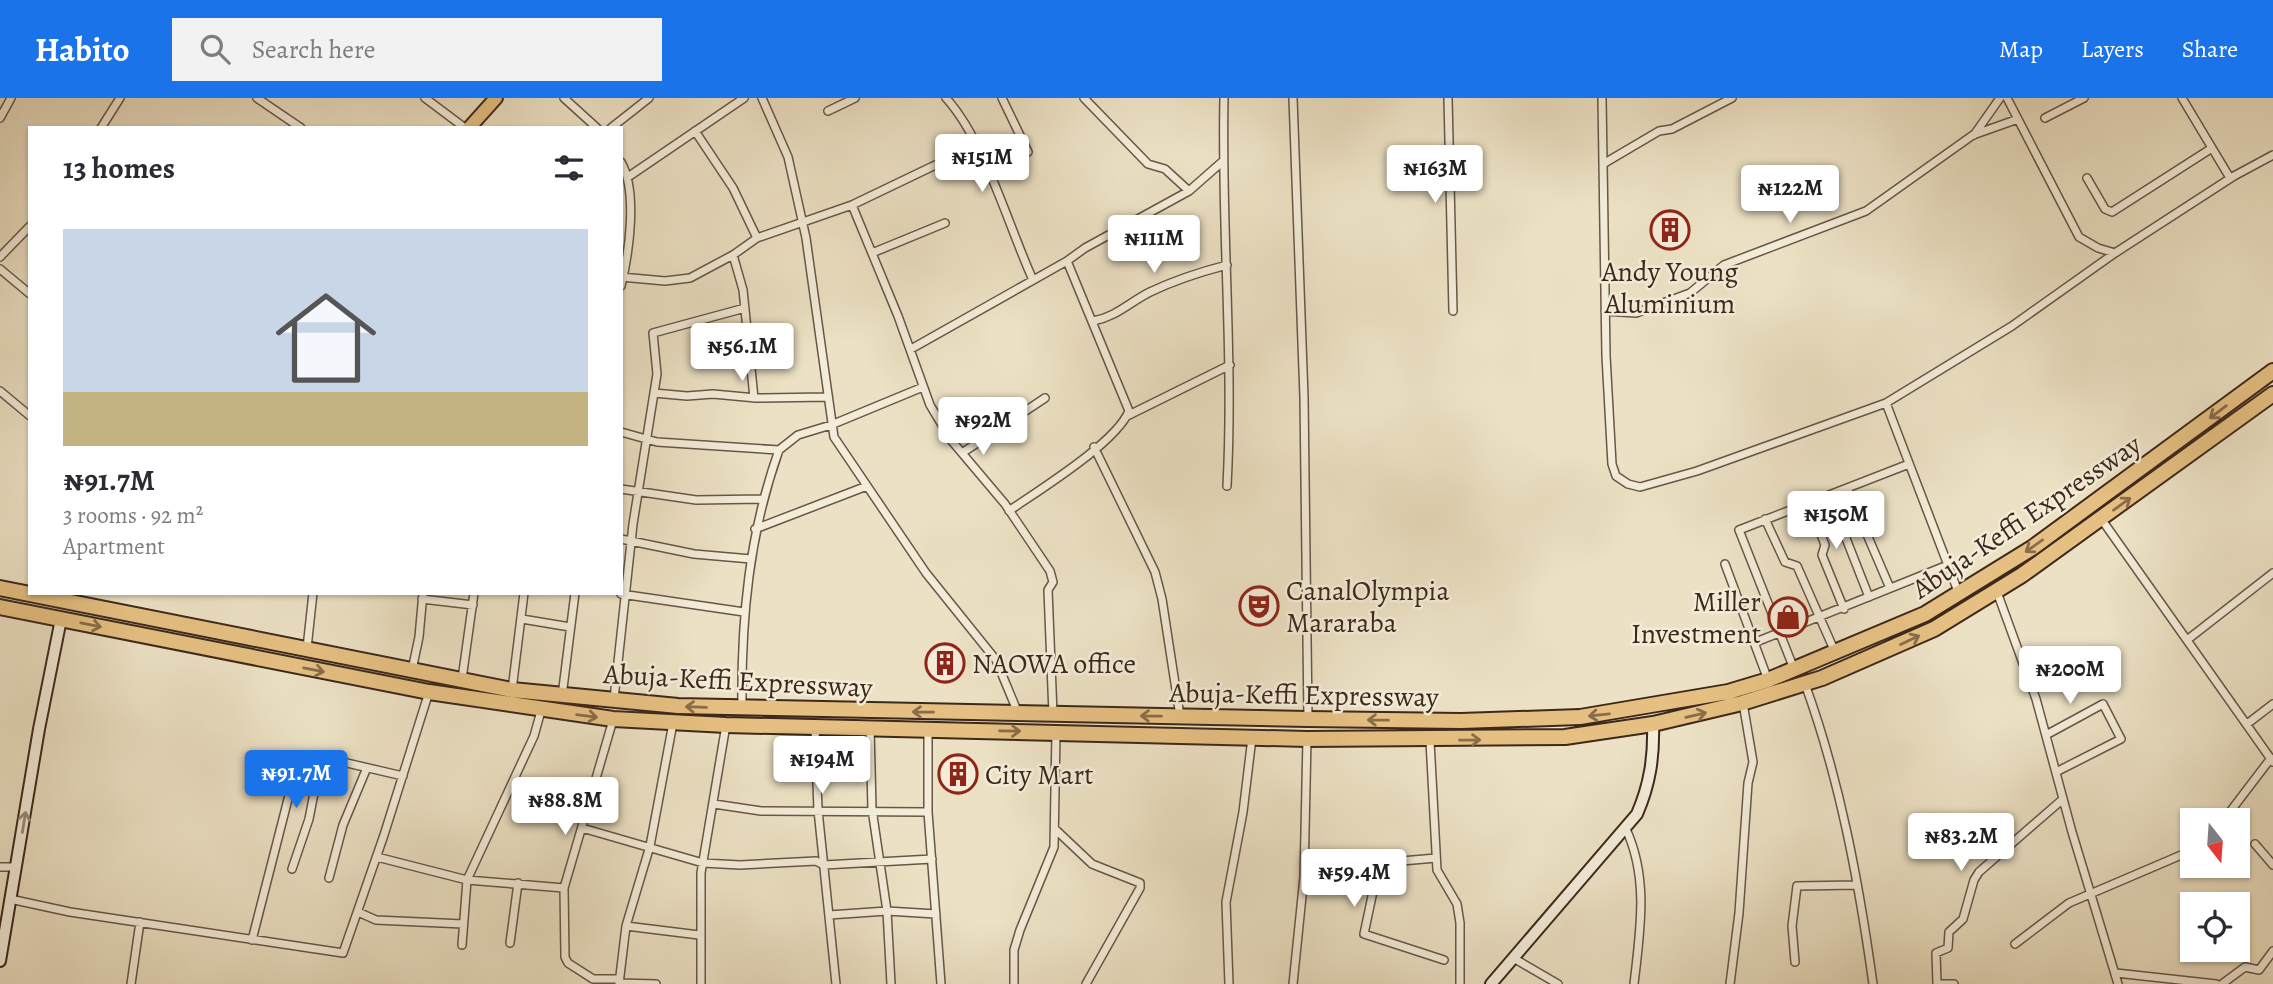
<!DOCTYPE html>
<meta charset="utf-8">
<style>
:root{--surface:#fff;--page:#f2f2f3;--text:#2b2b33;--muted:#7c7c81;--accent:#1a73e8}
body{margin:0;font-family:Alegreya,serif;background:var(--page);color:var(--text);height:100vh;display:flex;flex-direction:column;font-size:26px;white-space:nowrap}
*{box-sizing:border-box;margin:0}
p{font-size:23px;color:var(--muted)}
.icon{flex:none;width:38px;height:38px;fill:none;stroke:currentColor;stroke-width:2;stroke-linecap:round;stroke-linejoin:round}
.map{position:relative;flex:1;overflow:hidden}
.drawer{position:absolute;left:28px;top:28px;width:595px;height:469px;display:flex;flex-direction:column;background:var(--surface);border-radius:0px;box-shadow:0 2px 5px #0004}
.drawer>*{flex:none}
.needle{width:46px;rotate:163deg}
.controls{position:absolute;left:2180px;top:710px;display:grid;gap:14px}
.controls a{display:grid;place-items:center;width:70px;height:70px;border-radius:0px;background:var(--surface);box-shadow:0 2px 5px #0004;font-size:35px}
.price{position:absolute;translate:-50% -60px;padding:0 16px;border-radius:7px;background:#fff;color:#222;font-size:23px;line-height:46px;filter:drop-shadow(0 2px 4px #0008)}
.price::after{content:'';position:absolute;left:50%;top:42px;width:21px;height:16px;margin-left:-10px;background:inherit;clip-path:polygon(0 0,100% 0,50% 100%)}
.price.selected{background:var(--accent);color:#fff}
ul{padding:0;list-style:none}
li{display:grid;align-content:center;gap:14px;height:371px;padding:0 35px}
li span{display:grid;place-items:center;height:217px;border-radius:0px;color:#555}
li>.icon{margin-inline-start:auto}
span .icon{width:126px;height:126px;fill:#fffc;stroke-width:1}
li b{font-size:30px}
h2{display:flex;justify-content:space-between;align-items:center;height:84px;padding:0 35px;font-size:30px}
header{display:flex;align-items:center;gap:42px;box-sizing:border-box;height:98px;padding:0 35px;background:var(--accent);color:#fff}
header strong{font-size:33px}
nav{display:flex;gap:38px;margin-inline-start:auto;font-size:24px}
.search{width:490px;height:63px;background:var(--page);display:flex;align-items:center;gap:18px;box-sizing:border-box;padding:0 24px;border-radius:0px;color:var(--muted);font-size:26px}
.map>svg:first-child{display:block}
.lines{fill:none;stroke-linecap:round;stroke-linejoin:round}
.street-casing{stroke:#695646;stroke-width:10}
.secondary-casing{stroke:#3d281c;stroke-width:14}
.primary-casing{stroke:#3d281c;stroke-width:16}
.highway-casing{stroke:#3d281c;stroke-width:18}
.street{stroke:#f3ecd9;stroke-width:7}
.secondary{stroke:#f3ecd9;stroke-width:10}
.primary{stroke:#e6c082;stroke-width:12}
.highway{stroke:#e6c082;stroke-width:14}
.oneway{stroke:#896c4a}
.oneway2{stroke:#988a7a}
.labels{text-anchor:middle;stroke-width:5;stroke-linejoin:round;paint-order:stroke}
.poi-label{font-size:28px;fill:#3d281c;stroke:#f3ecd9;text-anchor:start}
.street-label{font-size:28px;fill:#3d281c;stroke:#f3ecd9}
</style>
<header>
<strong>Habito</strong>
<div class="search"><svg class="icon" aria-label="search" viewBox="0 0 24 24"><circle cx="10" cy="10" r="6"/><path d="M15 15l6 6"/></svg>Search here</div>
<nav><a>Map</a><a>Layers</a><a>Share</a></nav>
</header>
<div class="map">
<svg width="2273" height="886" viewBox="0 0 2273 886">
<rect width="100%" height="100%" fill="#ece1c4"/>
<filter id="stains"><feTurbulence type="fractalNoise" baseFrequency=".00286" numOctaves="4"/><feColorMatrix values="0 0 0 0 .2 0 0 0 0 .09 0 0 0 0 .02 0 0 0 .5 -.17"/></filter>
<radialGradient id="worn" r=".72"><stop offset=".6" stop-color="#630" stop-opacity="0"/><stop offset="1" stop-color="#630" stop-opacity=".3"/></radialGradient>
<g class="lines">
<g class="street-casing">
<path id="street" d="M 257,0 L 301,30
M 425,0 L 465,30
M 564,0 L 597,30
M 762,0 L 788,59 L 806,140 L 834,339 L 926,475 L 996,562 L 1018,615
M 946,0 C 985,43 1008,127 1033,182
M 1084,0 L 1148,66 L 1165,71 L 1189,93
M 1224,0 C 1221,129 1234,258 1227,388
M 1293,0 L 1304,299 L 1308,621
M 1448,0 L 1453,213
M 1602,0 L 1606,258 L 1612,366 L 1616,378 L 1628,386 L 1640,389 L 1697,373 L 1886,305 L 2012,228 L 2115,155 L 2234,78 L 2273,57
M 2007,0 L 2079,139 L 2098,150 L 2115,155
M 2182,0 L 2230,80
M 828,13 L 855,0
M 0,20 L 11,0
M 2045,20 L 2084,0
M 101,30 L 120,0
M 611,30 L 649,0
M 695,33 L 733,90 L 757,140
M 1974,37 L 2000,0
M 621,64 C 638,94 629,155 621,188
M 1603,66 L 1659,33 L 1672,31 L 1732,0
M 988,74 L 1028,54 L 1002,0
M 628,79 L 744,0
M 2087,80 L 2105,111 L 2112,114 L 2212,50
M 852,107 L 898,218 L 930,307 L 951,342 L 1005,406 L 1050,473 L 1053,484 L 1048,492 L 1053,616
M 872,155 L 945,125
M 733,157 L 743,192 L 754,300
M 0,159 L 30,128
M 1067,163 L 1085,150 L 1189,93 L 1222,64
M 0,171 L 30,196
M 621,179 L 665,183 L 690,180 L 733,157 L 757,140 L 852,107 L 975,48
M 1605,213 L 1636,215 L 1690,195 L 1724,167 L 1866,113 L 1973,37 L 2018,21
M 1093,223 C 1116,219 1130,204 1150,194 C 1175,182 1200,174 1227,167
M 911,251 L 1067,163 L 1129,313 C 1116,345 1039,392 1009,413
M 0,293 L 30,318
M 654,295 L 687,298 L 713,296 L 756,300 L 828,299
M 1886,305 L 1959,496
M 1127,318 L 1230,267
M 621,334 L 657,344 L 779,352 L 798,337 L 831,327 L 923,289
M 1094,349 L 1155,474 L 1162,501 L 1180,618
M 962,355 L 1045,300
M 1847,390 L 1890,490
M 621,391 L 696,402 L 763,401
M 1829,397 L 1869,499
M 1809,404 L 1825,447 L 1822,457 L 1844,511
M 1765,421 L 1785,464 L 1797,468 L 1835,554
M 2102,422 L 2273,664
M 755,431 L 867,388
M 621,441 L 694,456 L 751,461
M 1725,466 L 1768,582
M 1997,494 L 2036,601 L 2072,734 L 2118,886
M 621,496 L 744,514
M 422,501 L 473,507
M 522,521 L 570,529
M 2187,542 L 2273,475
M 1756,544 L 1948,467
M 307,550 L 313,495
M 1794,571 L 1739,432 L 1909,366
M 412,572 L 419,539 L 423,495
M 462,581 L 474,495
M 1805,586 C 1840,682 1859,785 1873,886
M 512,592 L 524,495
M 562,598 L 575,495
M 614,601 L 633,426 L 657,276 L 653,235 L 745,210
M 742,610 C 741,521 749,436 779,352
M 613,622 L 564,790 L 565,859 L 568,865 L 593,881 L 619,881
M 2247,626 L 2273,606
M 815,630 L 818,712 L 836,886
M 870,631 L 872,711 L 887,813 L 891,886
M 928,632 L 928,714 L 941,886
M 2046,637 L 2103,606 L 2121,641 L 2056,674
M 1430,643 L 1437,772 L 1457,806 L 1460,825 L 1460,886
M 714,706 L 761,713 L 928,714
M 2223,723 L 2271,660
M 582,730 L 703,765 L 740,767 L 816,763 L 824,767 L 932,761
M 1055,731 L 1092,766 L 1140,785 L 1140,790 L 1086,886
M 1626,731 C 1649,781 1640,833 1634,886
M 2255,746 L 2273,767
M 377,759 L 467,782 L 564,790
M 1436,760 L 1379,765 L 1364,836 L 1444,862
M 0,769 L 17,769
M 292,771 L 309,721 L 321,659
M 329,780 L 343,727 L 366,672
M 10,801 L 70,814 L 343,855 L 384,737 L 429,594
M 358,814 L 376,822 L 463,826
M 829,817 L 887,813 L 936,816
M 626,828 L 699,837
M 252,842 L 297,666 L 302,661 L 321,659 L 403,678
M 510,845 L 518,785
M 2015,846 L 2069,805 L 2193,752
M 462,847 L 467,782 L 534,638 L 541,613
M 1515,861 L 1558,886
M 1795,864 L 1792,828 L 1797,788 L 1856,787
M 2116,875 L 2216,886
M 619,885 L 656,886
M 131,886 L 140,824
M 619,886 L 626,828 L 650,748 L 673,625
M 701,886 L 701,775 L 726,627
M 1014,886 L 1014,852 L 1020,832 L 1054,749 L 1056,635
M 1229,886 L 1226,804 L 1243,714 L 1252,640
M 1293,886 L 1304,779 L 1307,641
M 1730,886 L 1739,815 L 1748,685 L 1753,664 L 1743,605
M 1937,886 L 1936,855 L 1948,850 L 1949,834 L 1963,821 L 1974,782 L 1979,774 L 2063,701
M 1938,886 L 1954,886
M 2222,886 L 2245,869 L 2259,872 L 2273,853"/>
</g>
<g class="secondary-casing">
<path id="secondary" d="M 0,863 L 39,631 L 61,521
M 1491,886 L 1637,716 C 1650,686 1654,659 1653,626"/>
</g>
<g class="primary-casing">
<path id="primary" d="M 469,30 L 496,0"/>
</g>
<g class="highway-casing">
<path id="highway" d="M 0,490 L 512,592 L 678,608 L 1308,621 L 1461,623 L 1580,619 L 1728,594 L 1768,582 L 1925,516 L 2032,450 L 2273,273
M 0,509 L 429,594 L 613,621 L 726,627 L 1307,641 L 1565,639 L 1653,626 L 1742,605 L 1822,580 L 1934,531 L 2022,477 L 2273,296"/>
</g>
<use href="#street" class="street"/>
<use href="#secondary" class="secondary"/>
<use href="#primary" class="primary"/>
<use href="#highway" class="highway"/>
</g>
<defs><path id="oneway-shaft" d="M-6 0H5M1.5-3L5.5 0L1.5 3" fill="none" stroke-width="1.6" stroke-linecap="round" stroke-linejoin="round" transform="scale(1.75)"/></defs>
<g class="oneway">
<use href="#oneway-shaft" transform="translate(2218 314) rotate(143)"/>
<use href="#oneway-shaft" transform="translate(2122 406) rotate(-36)"/>
<use href="#oneway-shaft" transform="translate(2034 448) rotate(145)"/>
<use href="#oneway-shaft" transform="translate(91 527) rotate(11)"/>
<use href="#oneway-shaft" transform="translate(1910 542) rotate(-26)"/>
<use href="#oneway-shaft" transform="translate(314 572) rotate(11)"/>
<use href="#oneway-shaft" transform="translate(696 609) rotate(-178)"/>
<use href="#oneway-shaft" transform="translate(923 614) rotate(-179)"/>
<use href="#oneway-shaft" transform="translate(1599 617) rotate(174)"/>
<use href="#oneway-shaft" transform="translate(1696 617) rotate(-13)"/>
<use href="#oneway-shaft" transform="translate(587 618) rotate(7)"/>
<use href="#oneway-shaft" transform="translate(1151 618) rotate(-179)"/>
<use href="#oneway-shaft" transform="translate(1378 622) rotate(-179)"/>
<use href="#oneway-shaft" transform="translate(1010 633) rotate(1)"/>
<use href="#oneway-shaft" transform="translate(1470 642) rotate(-1)"/>
</g>
<use class="oneway2" href="#oneway-shaft" transform="translate(24 724) rotate(-81)"/>
<defs>
<g id="building-ring" transform="scale(2.0125)"><circle r="9.5" fill="#f3ecd9" stroke="#8f2418" stroke-width="1.5"/><path d="M-4-6H4V6H1V3H-1V6H-4ZM-2.5-4.3h1.7v1.8h-1.7ZM.8-4.3h1.7v1.8H.8ZM-2.5-1h1.7V.8h-1.7ZM.8-1h1.7V.8H.8Z" fill="#8f2418"/></g>
<g id="theatre-ring" transform="scale(2.0125)"><circle r="9.5" fill="#f3ecd9" stroke="#8f2418" stroke-width="1.5"/><path d="M-5-5.5Q0-4 5-5.5V0Q5 5 0 6Q-5 5-5 0ZM-3.3-2.5H-1v1.5H-3.3ZM1-2.5H3.3v1.5H1ZM-2.8 1Q0 5.5 2.8 1Z" fill="#8f2418"/></g>
<g id="shop-ring" transform="scale(2.0125)"><circle r="9.5" fill="#f3ecd9" stroke="#8f2418" stroke-width="1.5"/><path d="M-5-2.5h2.3a2.7 3.5 0 0 1 5.4 0H5L5.5 6h-11ZM-1.5-2.5h3a1.5 2.3 0 0 0-3 0Z" fill="#8f2418"/></g>
</defs>
<g fill-rule="evenodd">
<use href="#building-ring" x="1670" y="132"/>
<use href="#theatre-ring" x="1259" y="508"/>
<use href="#shop-ring" x="1788" y="519"/>
<use href="#building-ring" x="945" y="565"/>
<use href="#building-ring" x="958" y="676"/>
</g>
<g class="labels">
<g class="poi-label">
<text x="1670" y="183" text-anchor="middle">Andy Young<tspan x="1670" dy="32">Aluminium</tspan></text>
<text x="1286" y="502">CanalOlympia<tspan x="1286" dy="32">Mararaba</tspan></text>
<text x="1761" y="513" text-anchor="end">Miller<tspan x="1761" dy="32">Investment</tspan></text>
<text x="972" y="575">NAOWA office</text>
<text x="985" y="686">City Mart</text>
</g>
<g class="street-label">
<text transform="translate(2026 418) rotate(-34)" y="10">Abuja-Keffi Expressway</text>
<text transform="translate(738 582) rotate(3)" y="10">Abuja-Keffi Expressway</text>
<text transform="translate(1304 596) rotate(1)" y="10">Abuja-Keffi Expressway</text>
</g>
</g>
<rect width="100%" height="100%" filter="url(#stains)"/>
<rect width="100%" height="100%" fill="url(#worn)"/>
</svg>
<div class="controls">
<a><svg class="needle" viewBox="-14 -14 28 28"><path d="M0-13l5 13h-10z" fill="#e53935"/><path d="M0 13l5-13h-10z" fill="#7c7c81"/></svg></a>
<a><svg class="icon" aria-label="locate" viewBox="0 0 24 24"><circle cx="12" cy="12" r="6"/><path d="M12 2v4M12 18v4M2 12h4M18 12h4"/></svg></a>
</div>
<b class="price" style="left:982px;top:96px">₦151M</b>
<b class="price" style="left:1435px;top:107px">₦163M</b>
<b class="price" style="left:1790px;top:127px">₦122M</b>
<b class="price" style="left:1154px;top:177px">₦111M</b>
<b class="price" style="left:742px;top:285px">₦56.1M</b>
<b class="price" style="left:983px;top:359px">₦92M</b>
<b class="price" style="left:1836px;top:453px">₦150M</b>
<b class="price" style="left:2070px;top:608px">₦200M</b>
<b class="price" style="left:822px;top:698px">₦194M</b>
<b class="price selected" style="left:296px;top:712px">₦91.7M</b>
<b class="price" style="left:565px;top:739px">₦88.8M</b>
<b class="price" style="left:1961px;top:775px">₦83.2M</b>
<b class="price" style="left:1354px;top:811px">₦59.4M</b>
<section class="drawer">
<h2>13 homes<svg class="icon" aria-label="filters" viewBox="0 0 24 24"><path d="M4 7h16M4 17h16"/><circle cx="9" cy="7" r="2"/><circle cx="15" cy="17" r="2"/></svg></h2>
<ul>
<li><span style="background:linear-gradient(#c9d6e8 75%,#c2b280 0)"><svg class="icon" aria-label="home" viewBox="0 0 24 24"><path d="M3 11l9-7 9 7M6 9v11h12V9"/></svg></span><div><b>₦91.7M</b><p>3 rooms · 92 m²</p><p>Apartment</p></div></li>
</ul>
</section>
</div>
